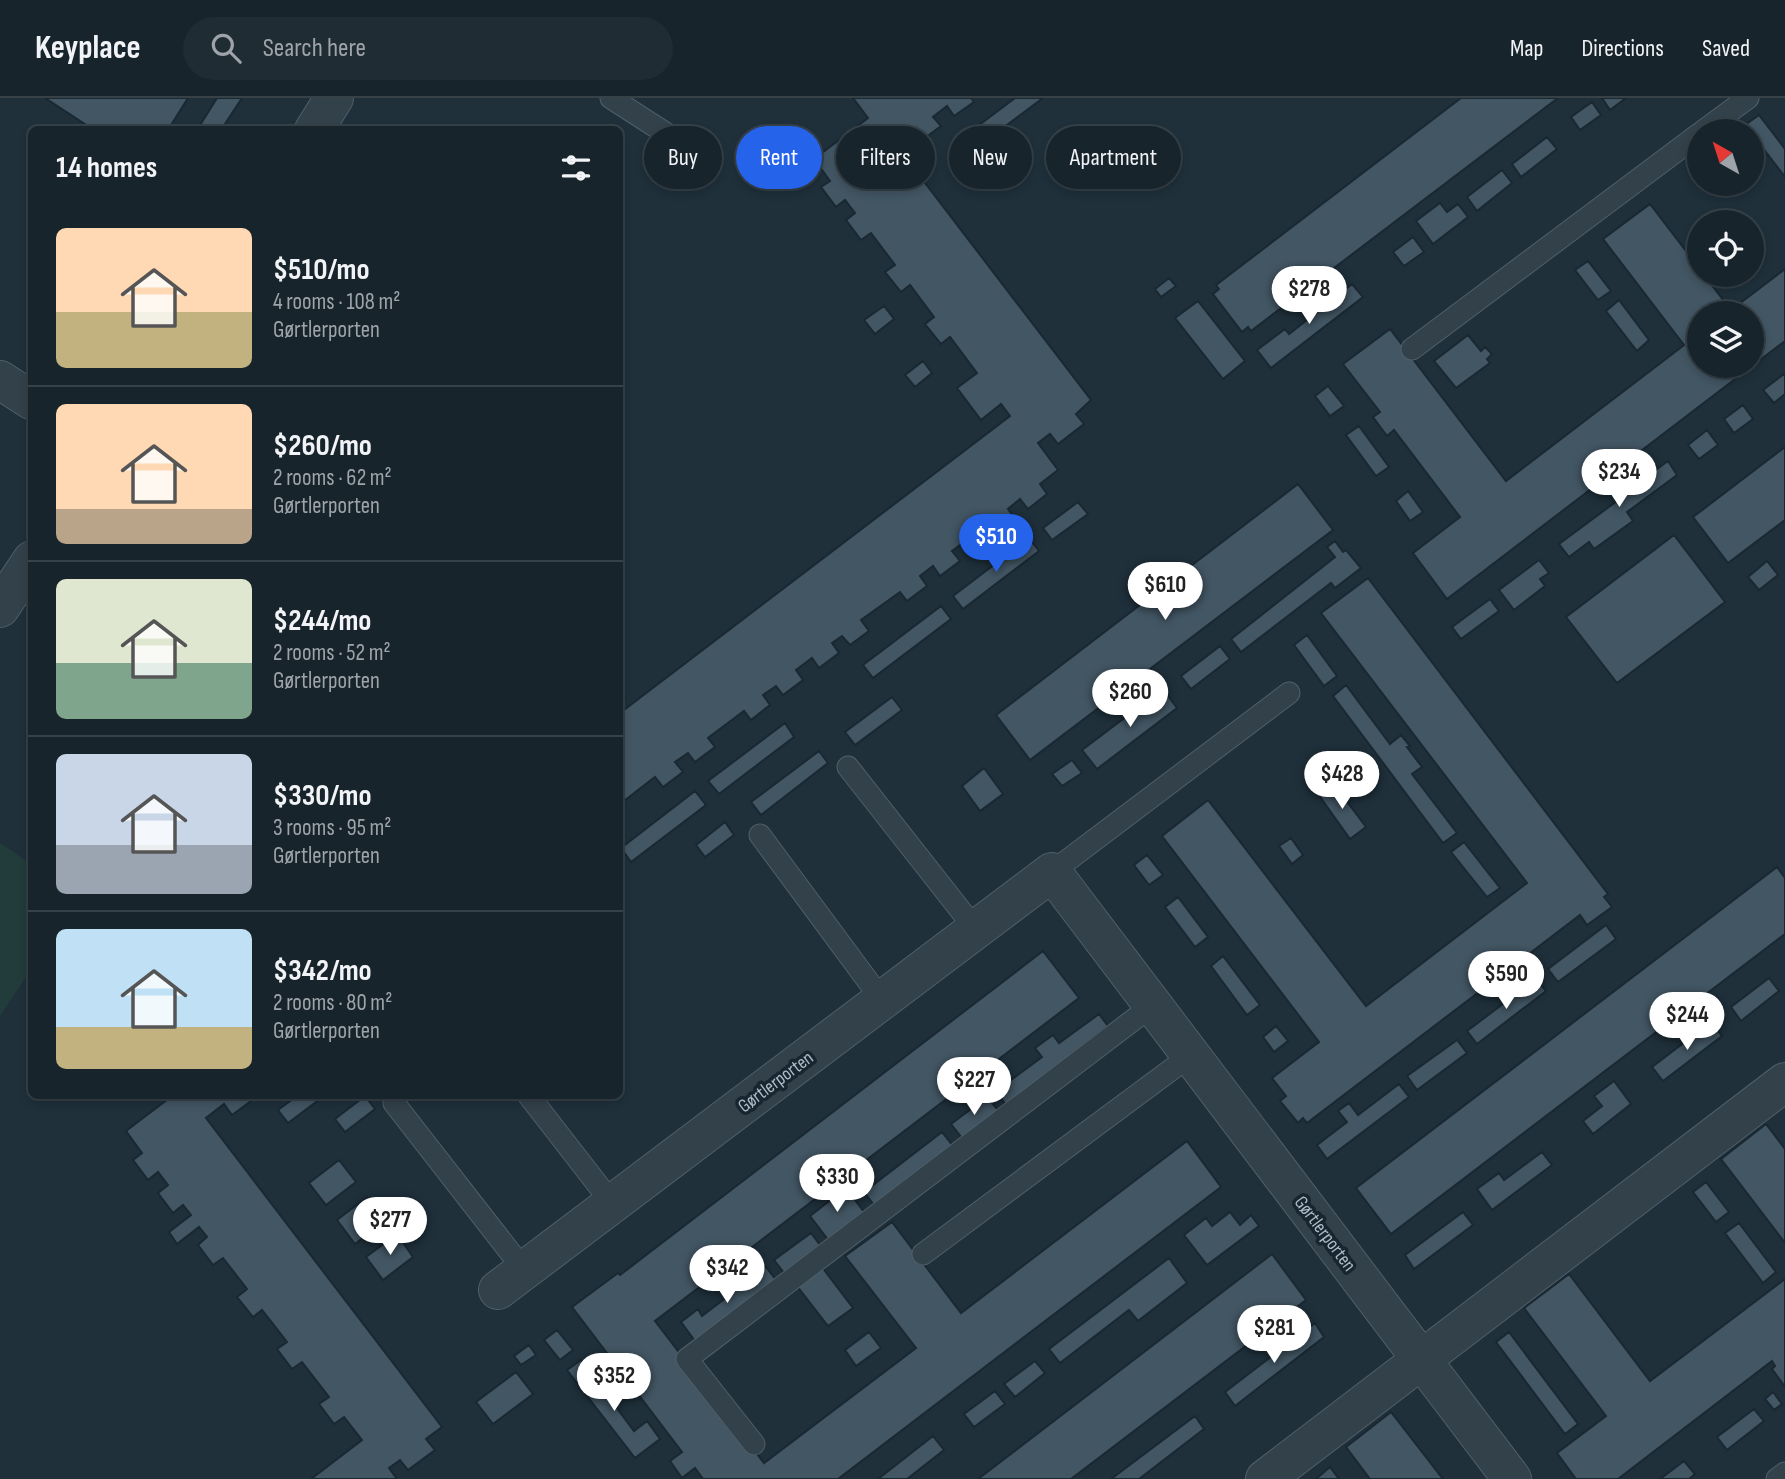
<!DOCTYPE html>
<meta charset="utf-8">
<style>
:root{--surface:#17242c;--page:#202c34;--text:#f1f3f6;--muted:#9ea4a9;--line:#364148;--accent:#2563eb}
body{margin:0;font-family:"Sofia Sans Condensed",sans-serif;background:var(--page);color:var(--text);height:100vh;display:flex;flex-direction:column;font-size:26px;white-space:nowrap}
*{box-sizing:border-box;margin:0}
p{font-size:23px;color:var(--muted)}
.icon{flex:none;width:38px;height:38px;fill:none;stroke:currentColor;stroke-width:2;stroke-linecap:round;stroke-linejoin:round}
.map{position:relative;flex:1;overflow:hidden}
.drawer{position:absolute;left:28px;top:28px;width:595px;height:973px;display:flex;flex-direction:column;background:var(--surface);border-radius:10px;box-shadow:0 4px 10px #0003,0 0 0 2px var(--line)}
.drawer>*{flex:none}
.guide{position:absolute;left:644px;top:28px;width:665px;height:63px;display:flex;gap:14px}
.needle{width:46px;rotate:321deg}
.controls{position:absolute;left:1687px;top:21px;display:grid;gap:14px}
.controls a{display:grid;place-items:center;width:77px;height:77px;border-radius:50%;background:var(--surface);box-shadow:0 4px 10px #0003,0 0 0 2px var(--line);font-size:35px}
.price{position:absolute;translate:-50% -60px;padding:0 16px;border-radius:24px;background:#fff;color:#222;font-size:23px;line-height:46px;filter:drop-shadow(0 2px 4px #0008)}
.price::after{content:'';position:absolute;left:50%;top:42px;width:21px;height:16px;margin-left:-10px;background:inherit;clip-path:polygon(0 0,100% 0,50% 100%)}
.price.active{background:var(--accent);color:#fff}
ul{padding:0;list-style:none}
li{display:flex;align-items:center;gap:21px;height:175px;padding:0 28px}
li+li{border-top:2px solid var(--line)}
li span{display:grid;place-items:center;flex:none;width:196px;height:140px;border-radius:10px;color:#555}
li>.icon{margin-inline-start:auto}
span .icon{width:84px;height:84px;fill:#fffc;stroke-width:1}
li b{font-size:30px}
h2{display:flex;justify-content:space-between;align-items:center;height:84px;padding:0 28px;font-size:30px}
.tag{padding:0 24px;border-radius:32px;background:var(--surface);box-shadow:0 4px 10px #0003,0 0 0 2px var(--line);font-size:24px;line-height:63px}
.tag.active{background:var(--accent);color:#fff}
header{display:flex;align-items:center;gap:42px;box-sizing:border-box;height:98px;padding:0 35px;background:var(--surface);border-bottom:2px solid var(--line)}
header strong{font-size:33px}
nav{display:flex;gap:38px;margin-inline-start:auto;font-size:24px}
.search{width:490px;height:63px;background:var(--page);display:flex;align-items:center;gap:18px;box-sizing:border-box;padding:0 24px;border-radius:38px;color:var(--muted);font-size:26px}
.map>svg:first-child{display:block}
.green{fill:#213c3a}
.building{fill:#425663;stroke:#1a2832;stroke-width:2;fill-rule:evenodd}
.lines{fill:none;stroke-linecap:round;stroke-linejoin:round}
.lane-casing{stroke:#505f69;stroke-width:23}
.street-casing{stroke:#505f69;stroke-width:40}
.lane{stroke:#33414b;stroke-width:21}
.street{stroke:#33414b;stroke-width:38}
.labels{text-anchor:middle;stroke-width:7;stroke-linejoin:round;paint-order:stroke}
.street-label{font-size:19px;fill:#adbcc8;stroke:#182630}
</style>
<header>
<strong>Keyplace</strong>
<div class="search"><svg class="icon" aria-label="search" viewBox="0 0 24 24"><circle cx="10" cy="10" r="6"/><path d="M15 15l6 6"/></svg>Search here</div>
<nav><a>Map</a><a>Directions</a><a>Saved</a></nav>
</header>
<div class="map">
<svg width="1785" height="1381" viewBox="0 0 1785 1381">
<rect width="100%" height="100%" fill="#1f303b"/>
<path class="green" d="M 0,745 L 31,766 L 31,871 L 0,918 Z"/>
<path class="building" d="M 45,0 L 188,0 L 168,32 L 94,32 Z
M 217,0 L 242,0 L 221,32 L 197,32 Z
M 853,0 L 971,0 L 974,4 L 954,18 L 947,8 L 933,19 L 941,28 L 921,43 L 913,33 L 896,47 L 1091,302 L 1076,316 L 1084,326 L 1058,346 L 1050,336 L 1038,345 L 1058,372 L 1040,386 L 1047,396 L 1028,411 L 1020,401 L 1008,411 L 1015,421 L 995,436 L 988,427 L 952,453 L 960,463 L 940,478 L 933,468 L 920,478 L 927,488 L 907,503 L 900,494 L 861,522 L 869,533 L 850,547 L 842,538 L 832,545 L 839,555 L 819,570 L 812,560 L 796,572 L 803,582 L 783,597 L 776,588 L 763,597 L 770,607 L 751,622 L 744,613 L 708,640 L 715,649 L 695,664 L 688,655 L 675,664 L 683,674 L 663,689 L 655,679 L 620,706 L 620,615 L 1010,318 L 1001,306 L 981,322 L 957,290 L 977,275 L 950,239 L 941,246 L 925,226 L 934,219 L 910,187 L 901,194 L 885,174 L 895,167 L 871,135 L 861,142 L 846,122 L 855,115 L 845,102 L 836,109 L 821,89 L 830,83 L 814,61 L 868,20 Z
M 1015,0 L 1043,0 L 976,50 L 966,37 Z
M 1461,0 L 1558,0 L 1251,233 L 1248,229 L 1242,234 L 1213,196 L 1219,191 L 1216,187 Z
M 1602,0 L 1626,0 L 1610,12 Z
M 1592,4 L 1601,17 L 1580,32 L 1571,19 Z
M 1759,17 L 1785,51 L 1785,79 L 1745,27 Z
M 1547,39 L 1557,51 L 1521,79 L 1512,66 Z
M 1502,72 L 1512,85 L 1477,113 L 1467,99 Z
M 1440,105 L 1447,114 L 1458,106 L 1468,119 L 1433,146 L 1416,123 Z
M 1650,106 L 1699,170 L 1699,177 L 1704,177 L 1731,212 L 1785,171 L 1785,243 L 1447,501 L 1413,455 L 1460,419 L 1394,332 L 1387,338 L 1373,319 L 1380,314 L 1343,266 L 1390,231 L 1506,383 L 1684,247 L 1603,141 ZM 1699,215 L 1752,215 L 1752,268 L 1699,268 Z
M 1413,139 L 1424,154 L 1404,168 L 1393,154 Z
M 1588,163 L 1611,193 L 1598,202 L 1575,172 Z
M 1169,180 L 1176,188 L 1161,199 L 1155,191 Z
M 1352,186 L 1363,199 L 1271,270 L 1257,252 L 1285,231 L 1289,236 L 1317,214 L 1312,207 L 1330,194 L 1334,200 Z
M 1619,202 L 1649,242 L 1637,253 L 1606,213 Z
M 1198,203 L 1245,263 L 1223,281 L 1175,220 Z
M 884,208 L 894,221 L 875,236 L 864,222 Z
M 1468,237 L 1481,253 L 1485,249 L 1492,256 L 1487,261 L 1490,265 L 1456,290 L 1434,263 Z
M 923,263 L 932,275 L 915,289 L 905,277 Z
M 1785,275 L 1785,296 L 1774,305 L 1763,292 Z
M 1328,288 L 1344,308 L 1330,318 L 1315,298 Z
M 1743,307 L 1753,321 L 1734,335 L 1724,321 Z
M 1359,328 L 1389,369 L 1376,378 L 1346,337 Z
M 1707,332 L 1718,347 L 1699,361 L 1688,347 Z
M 1785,349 L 1785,422 L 1728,465 L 1693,419 Z
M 1668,363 L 1677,377 L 1627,414 L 1633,423 L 1594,451 L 1589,444 L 1569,459 L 1559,446 L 1629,394 L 1621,383 L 1640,368 L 1647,378 Z
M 1298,386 L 1333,432 L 1030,662 L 996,617 Z
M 1408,393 L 1423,414 L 1410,423 L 1396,403 Z
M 1078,404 L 1088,416 L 1052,442 L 1043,430 Z
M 1674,437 L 1725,504 L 1617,585 L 1566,519 Z
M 1029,440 L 1039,453 L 963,511 L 953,498 Z
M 1335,443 L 1343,454 L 1346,452 L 1361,470 L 1335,490 L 1331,485 L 1241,554 L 1231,541 L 1335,459 L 1327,449 Z
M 1539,462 L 1549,475 L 1540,481 L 1545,488 L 1514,512 L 1499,492 Z
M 1767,463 L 1778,477 L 1759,492 L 1748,479 Z
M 1368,480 L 1608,796 L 1604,799 L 1612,809 L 1587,827 L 1580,817 L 1307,1025 L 1303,1020 L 1298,1025 L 1280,1003 L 1286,998 L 1272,980 L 1319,944 L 1162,738 L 1208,702 L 1366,908 L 1527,785 L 1321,515 Z
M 1490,501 L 1499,513 L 1461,541 L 1452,529 Z
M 941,508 L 951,521 L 873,580 L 863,567 Z
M 1307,537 L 1337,578 L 1324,588 L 1294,547 Z
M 1220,548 L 1230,561 L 1191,591 L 1181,578 Z
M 1346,587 L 1390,646 L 1401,637 L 1410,648 L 1407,649 L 1422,669 L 1412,676 L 1457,735 L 1443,745 L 1333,598 Z
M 1163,591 L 1177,610 L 1097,671 L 1082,652 Z
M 892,599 L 902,612 L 855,647 L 845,634 Z
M 785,625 L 794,639 L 719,696 L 708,683 Z
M 819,653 L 828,665 L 761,717 L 751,704 Z
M 1072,662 L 1082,675 L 1062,688 L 1052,676 Z
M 984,670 L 1003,696 L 980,713 L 962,688 Z
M 1333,685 L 1366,729 L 1350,741 L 1318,696 Z
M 695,693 L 706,707 L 631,764 L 621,750 Z
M 725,724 L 734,737 L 705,759 L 696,747 Z
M 1291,740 L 1303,757 L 1292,766 L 1279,748 Z
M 1464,744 L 1500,790 L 1487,799 L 1451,754 Z
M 1147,757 L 1163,777 L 1149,787 L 1134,767 Z
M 1777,769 L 1785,780 L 1785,836 L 1391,1136 L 1356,1090 Z
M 1178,799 L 1208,839 L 1195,849 L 1165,809 Z
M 1606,827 L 1616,841 L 1558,884 L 1548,871 Z
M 1043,853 L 1079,900 L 655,1223 L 764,1365 L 916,1250 L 845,1158 L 892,1124 L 961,1215 L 1187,1043 L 1221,1089 L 838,1381 L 703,1381 L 695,1370 L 682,1380 L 670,1363 L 682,1354 L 572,1209 L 618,1175 L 620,1177 Z
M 1223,858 L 1260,907 L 1247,917 L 1211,868 Z
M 1769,880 L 1779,893 L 1741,923 L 1731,909 Z
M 1536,881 L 1546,893 L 1477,946 L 1467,933 Z
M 1099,916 L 1108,928 L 1006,1007 L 996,993 L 1042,959 L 1035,950 L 1053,937 L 1059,945 Z
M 1711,924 L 1722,938 L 1663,983 L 1652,969 Z
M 1276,928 L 1288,943 L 1274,954 L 1263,939 Z
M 1457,942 L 1467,955 L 1417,992 L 1407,978 Z
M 1614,983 L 1631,1006 L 1593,1036 L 1583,1023 L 1602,1008 L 1594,998 Z
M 1399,986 L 1409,999 L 1327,1061 L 1317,1047 L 1347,1024 L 1338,1013 L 1349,1005 L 1358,1017 Z
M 172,998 L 246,998 L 251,1003 L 232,1017 L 224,1006 L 206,1020 L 442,1329 L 426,1341 L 435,1352 L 408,1372 L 400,1362 L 389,1370 L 397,1381 L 311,1381 L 362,1342 L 344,1319 L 334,1326 L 319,1306 L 329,1299 L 302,1264 L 292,1271 L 277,1251 L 287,1244 L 262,1212 L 253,1219 L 237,1199 L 247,1191 L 223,1160 L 213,1167 L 198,1147 L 207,1139 L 199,1129 L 177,1146 L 169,1134 L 191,1117 L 183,1107 L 173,1115 L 158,1095 L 168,1087 L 158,1074 L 148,1082 L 133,1062 L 142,1055 L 126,1033 Z
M 297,998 L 324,998 L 288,1025 L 278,1012 Z
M 365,998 L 375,1011 L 345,1034 L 335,1021 Z
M 987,999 L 998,1012 L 962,1040 L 951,1026 Z
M 1766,1026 L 1785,1051 L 1785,1145 L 1721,1061 Z
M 942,1034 L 953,1048 L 874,1107 L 864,1094 Z
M 1542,1054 L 1552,1067 L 1492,1112 L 1477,1091 L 1499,1075 L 1504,1082 Z
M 339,1062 L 356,1084 L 326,1107 L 309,1085 Z
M 1706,1084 L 1729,1114 L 1716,1124 L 1693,1094 Z
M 846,1090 L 864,1114 L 829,1143 L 810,1118 Z
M 367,1099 L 385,1123 L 355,1146 L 337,1122 Z
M 1230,1114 L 1240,1127 L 1251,1117 L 1259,1128 L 1207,1167 L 1184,1137 L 1206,1120 L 1212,1128 Z
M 1463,1114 L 1473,1127 L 1414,1171 L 1405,1157 Z
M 1739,1125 L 1776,1174 L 1763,1185 L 1725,1135 Z
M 811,1135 L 820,1147 L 784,1175 L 774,1162 Z
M 397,1136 L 413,1159 L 383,1182 L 366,1159 Z
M 1272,1156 L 1306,1202 L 1071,1381 L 978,1381 Z
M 1169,1160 L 1187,1185 L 1138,1223 L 1129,1212 L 1060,1265 L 1049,1251 Z
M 766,1169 L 776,1182 L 695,1243 L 681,1224 L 698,1211 L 702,1218 Z
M 822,1169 L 853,1210 L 828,1228 L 797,1188 Z
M 1569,1176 L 1650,1283 L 1785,1181 L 1785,1289 L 1772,1271 L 1775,1268 L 1772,1263 L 1618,1381 L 1576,1381 L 1557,1355 L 1606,1318 L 1524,1210 Z
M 1315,1225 L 1324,1239 L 1235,1308 L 1225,1294 Z
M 557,1232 L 573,1252 L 560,1262 L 544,1242 Z
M 869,1234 L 881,1250 L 856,1268 L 845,1252 Z
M 1509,1234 L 1578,1326 L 1565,1336 L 1496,1244 Z
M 529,1247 L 536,1257 L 521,1267 L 514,1258 Z
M 581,1262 L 634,1333 L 647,1323 L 660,1341 L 635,1360 L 567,1272 Z
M 1035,1263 L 1045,1275 L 1015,1299 L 1004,1286 Z
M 516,1274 L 533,1296 L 493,1326 L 476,1304 Z
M 995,1293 L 1005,1306 L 974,1329 L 964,1316 Z
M 1773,1294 L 1782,1306 L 1774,1312 L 1765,1301 Z
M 1754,1311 L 1764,1323 L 1727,1352 L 1717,1339 Z
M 1391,1314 L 1443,1381 L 1370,1381 L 1346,1349 Z
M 1195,1318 L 1204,1331 L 1139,1381 L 1111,1381 Z
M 933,1338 L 944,1352 L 907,1381 L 878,1381 Z
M 1684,1363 L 1695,1376 L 1689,1381 L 1660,1381 Z
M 1330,1369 L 1339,1381 L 1318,1381 L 1317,1380 Z"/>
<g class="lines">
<g class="lane-casing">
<path id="lane" d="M 611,0 L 684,47
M 1703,33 L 1748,0
M 1412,251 L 1699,36
M 848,669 L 976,832
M 760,737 L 882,902
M 1052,774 L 1289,595
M 529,998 L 612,1105
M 394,1005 L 524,1172
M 923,1156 L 1191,957
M 754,1346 L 687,1261 L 1153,907
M 1777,1381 L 1785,1375"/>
</g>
<g class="street-casing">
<path id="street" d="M 314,32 L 334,0
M 0,282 L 31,302
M 0,510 L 32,462
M 498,1192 L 1052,774 L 1512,1381
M 1265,1381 L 1785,984"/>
</g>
<use href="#lane" class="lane"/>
<use href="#street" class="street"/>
</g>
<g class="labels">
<g class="street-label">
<text transform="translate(775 983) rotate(-37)" y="7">Gørtlerporten</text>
<text transform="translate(1326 1135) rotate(53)" y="7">Gørtlerporten</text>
</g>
</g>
</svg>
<div class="controls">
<a><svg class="needle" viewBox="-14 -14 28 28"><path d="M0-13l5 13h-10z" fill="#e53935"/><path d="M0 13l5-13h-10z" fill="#9ea4a9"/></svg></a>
<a><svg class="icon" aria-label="locate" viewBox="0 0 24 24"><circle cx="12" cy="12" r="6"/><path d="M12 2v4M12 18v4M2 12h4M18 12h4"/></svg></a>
<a><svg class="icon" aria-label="layers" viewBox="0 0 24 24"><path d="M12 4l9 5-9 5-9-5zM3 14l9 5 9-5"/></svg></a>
</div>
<b class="price" style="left:1309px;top:228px">$278</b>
<b class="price" style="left:1619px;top:411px">$234</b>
<b class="price active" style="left:996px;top:476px">$510</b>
<b class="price" style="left:1165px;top:524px">$610</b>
<b class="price" style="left:1130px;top:631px">$260</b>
<b class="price" style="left:1342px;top:713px">$428</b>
<b class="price" style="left:1506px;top:913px">$590</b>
<b class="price" style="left:1687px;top:954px">$244</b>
<b class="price" style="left:974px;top:1019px">$227</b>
<b class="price" style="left:837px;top:1116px">$330</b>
<b class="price" style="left:390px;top:1159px">$277</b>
<b class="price" style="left:727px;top:1207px">$342</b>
<b class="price" style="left:1274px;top:1267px">$281</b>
<b class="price" style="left:614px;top:1315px">$352</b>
<div class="guide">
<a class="tag">Buy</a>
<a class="tag active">Rent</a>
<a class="tag">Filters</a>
<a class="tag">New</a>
<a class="tag">Apartment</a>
</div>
<section class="drawer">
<h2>14 homes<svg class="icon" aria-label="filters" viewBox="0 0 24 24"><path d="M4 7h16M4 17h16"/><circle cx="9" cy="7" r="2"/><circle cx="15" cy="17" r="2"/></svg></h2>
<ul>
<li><span style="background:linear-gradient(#ffd9b3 60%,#c2b280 0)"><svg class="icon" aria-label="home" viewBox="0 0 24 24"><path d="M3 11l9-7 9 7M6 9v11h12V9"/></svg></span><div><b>$510/mo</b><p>4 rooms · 108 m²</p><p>Gørtlerporten</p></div></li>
<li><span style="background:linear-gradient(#ffd9b3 75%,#b9a48a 0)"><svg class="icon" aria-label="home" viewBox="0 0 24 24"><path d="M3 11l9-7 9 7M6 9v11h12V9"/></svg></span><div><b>$260/mo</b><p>2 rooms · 62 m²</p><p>Gørtlerporten</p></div></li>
<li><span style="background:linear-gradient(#dfe7d0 60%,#7fa58c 0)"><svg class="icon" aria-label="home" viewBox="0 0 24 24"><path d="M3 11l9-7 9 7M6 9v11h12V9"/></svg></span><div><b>$244/mo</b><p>2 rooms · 52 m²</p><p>Gørtlerporten</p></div></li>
<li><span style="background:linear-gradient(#c9d6e8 65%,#9aa5b1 0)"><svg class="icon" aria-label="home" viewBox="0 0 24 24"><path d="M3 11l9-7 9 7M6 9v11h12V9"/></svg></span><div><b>$330/mo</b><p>3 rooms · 95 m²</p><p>Gørtlerporten</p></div></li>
<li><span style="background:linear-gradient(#bfe0f5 70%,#c2b280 0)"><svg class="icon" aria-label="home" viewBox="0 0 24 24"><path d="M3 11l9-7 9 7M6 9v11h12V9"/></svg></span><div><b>$342/mo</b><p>2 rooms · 80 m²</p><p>Gørtlerporten</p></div></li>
</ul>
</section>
</div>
